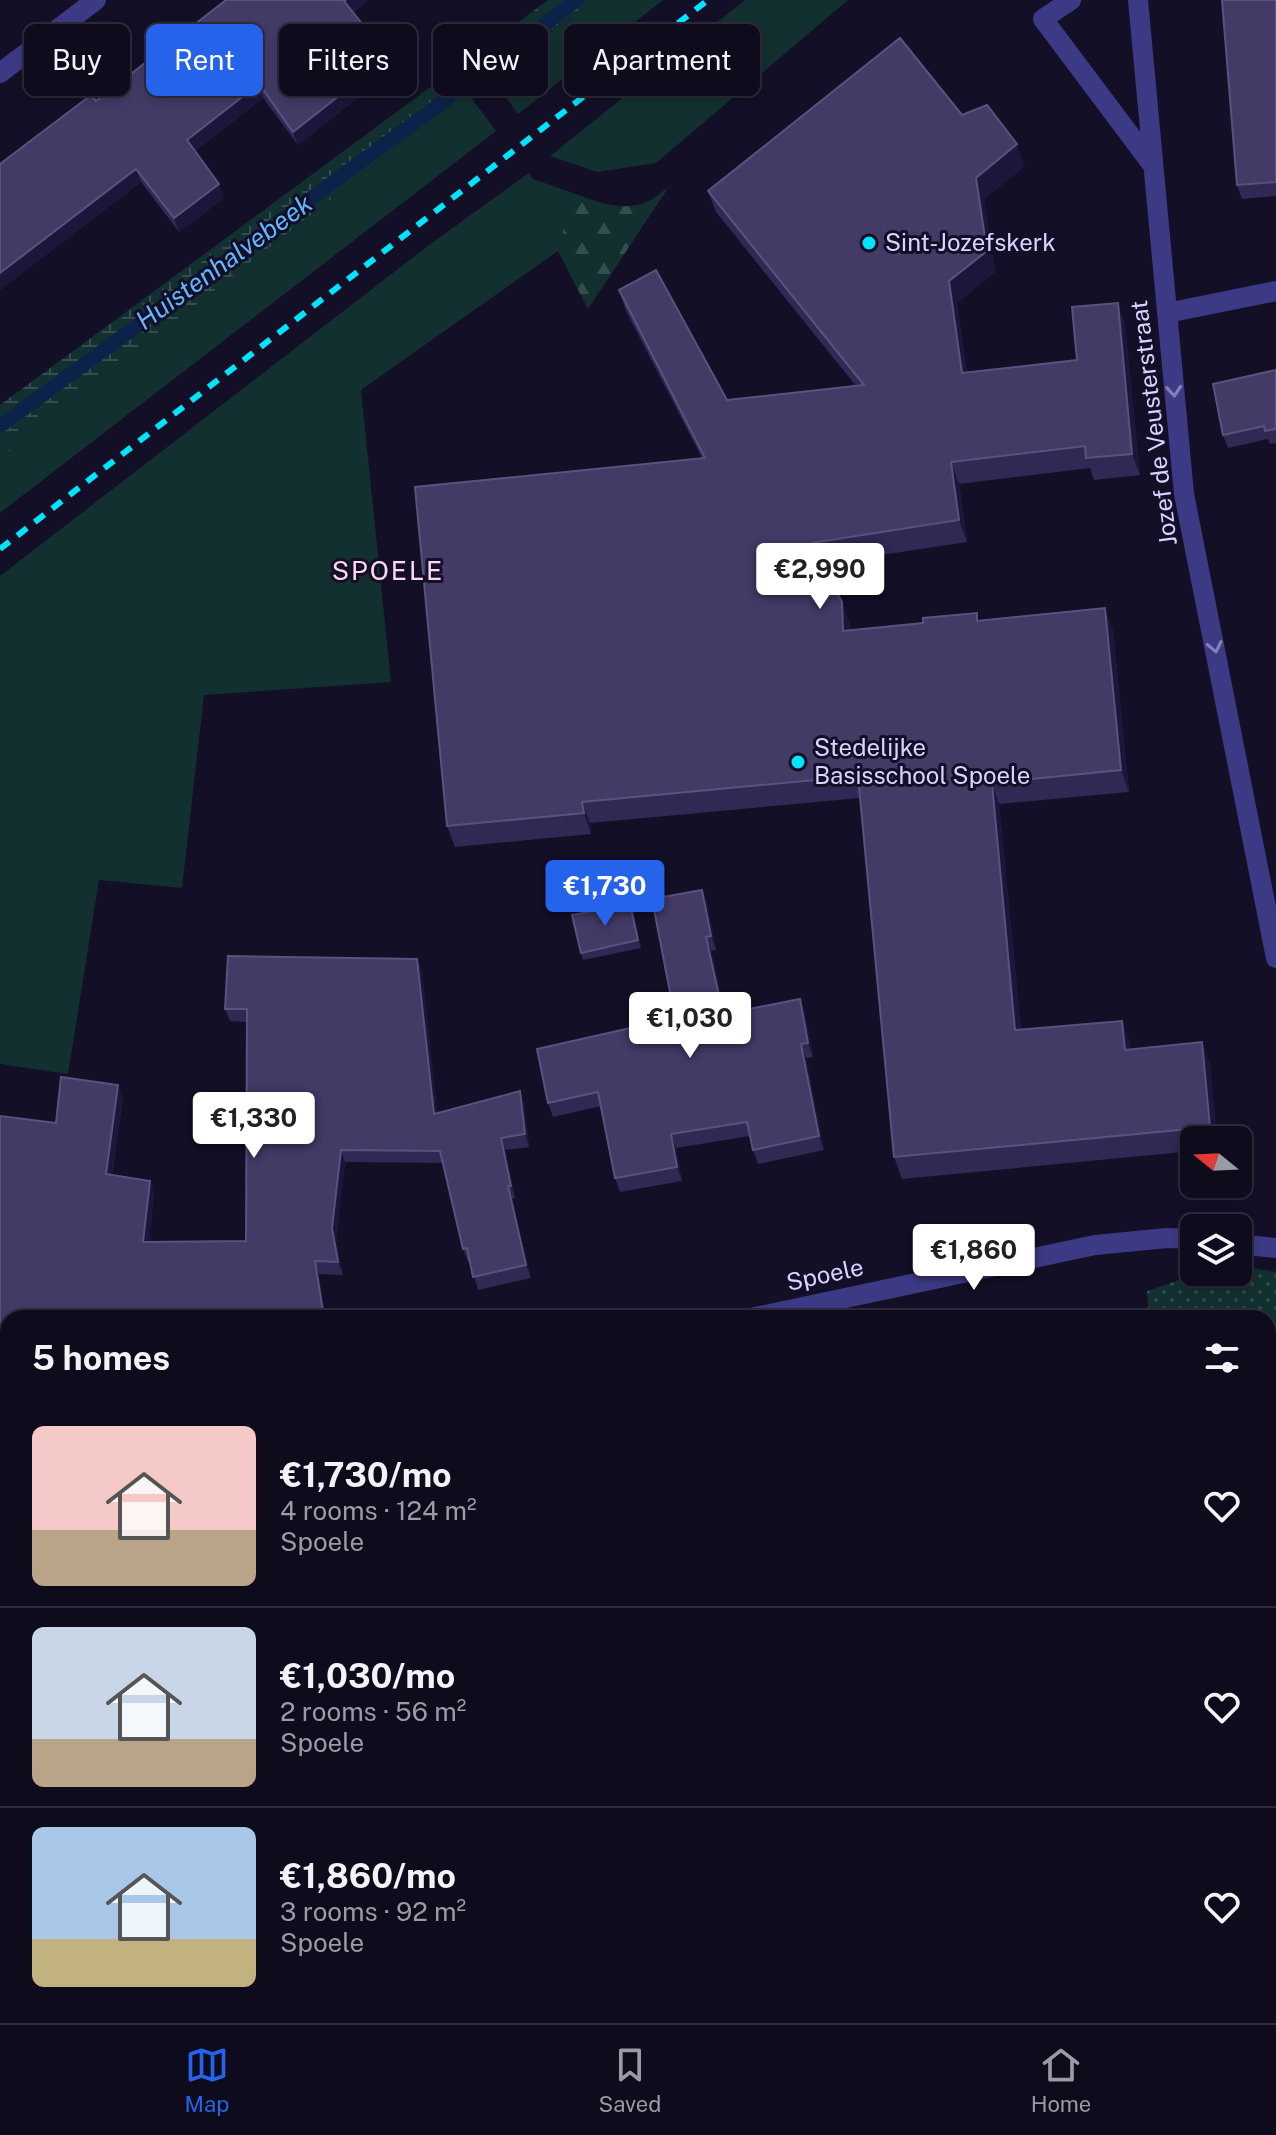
<!DOCTYPE html>
<meta charset="utf-8">
<style>
:root{--surface:#0e0b1c;--page:#171425;--text:#f1f3f6;--muted:#9b9ba3;--line:#2e2b3b;--accent:#2563eb}
body{margin:0;font-family:"Public Sans",sans-serif;background:var(--page);color:var(--text);height:100vh;display:flex;flex-direction:column;font-size:30px;white-space:nowrap}
*{box-sizing:border-box;margin:0}
p{font-size:26px;color:var(--muted)}
.icon{flex:none;width:44px;height:44px;fill:none;stroke:currentColor;stroke-width:2;stroke-linecap:round;stroke-linejoin:round}
.map{position:relative;flex:1;overflow:hidden}
.sheet{position:absolute;left:0px;top:1310px;width:1276px;height:714px;display:flex;flex-direction:column;background:var(--surface);border-radius:24px 24px 0 0;box-shadow:0 4px 12px #0003,0 0 0 2px var(--line)}
.sheet>*{flex:none}
.banner{position:absolute;left:24px;top:24px;width:800px;height:72px;display:flex;gap:16px}
.needle{width:52px;rotate:288deg}
.tools{position:absolute;left:1180px;top:1126px;display:grid;gap:16px}
.tools a{display:grid;place-items:center;width:72px;height:72px;border-radius:12px;background:var(--surface);box-shadow:0 4px 12px #0003,0 0 0 2px var(--line);font-size:40px}
.price{position:absolute;translate:-50% -68px;padding:0 18px;border-radius:8px;background:#fff;color:#222;font-size:26px;line-height:52px;filter:drop-shadow(0 2px 4px #0008)}
.price::after{content:'';position:absolute;left:50%;top:48px;width:24px;height:18px;margin-left:-12px;background:inherit;clip-path:polygon(0 0,100% 0,50% 100%)}
.price.active{background:var(--accent);color:#fff}
ul{padding:0;list-style:none}
li{display:flex;align-items:center;gap:24px;height:200px;padding:0 32px}
li+li{border-top:2px solid var(--line)}
li span{display:grid;place-items:center;flex:none;width:224px;height:160px;border-radius:12px;color:#555}
li>.icon{margin-inline-start:auto}
span .icon{width:96px;height:96px;fill:#fffc;stroke-width:1}
li b{font-size:34px}
h2{display:flex;justify-content:space-between;align-items:center;height:96px;padding:0 32px;font-size:34px}
.chip{padding:0 28px;border-radius:12px;background:var(--surface);box-shadow:0 4px 12px #0003,0 0 0 2px var(--line);font-size:28px;line-height:72px}
.chip.active{background:var(--accent);color:#fff}
.dock{display:flex;justify-content:space-around;align-items:center;height:112px;border-top:2px solid var(--line);background:var(--surface);font-size:22px;color:var(--muted)}
.dock a{display:grid;justify-items:center;gap:4px}
.dock .active{color:var(--accent)}
.map>svg:first-child{display:block}
.grass{fill:#12302f}
.forest{fill:url(#forest-firs)}
.wetland{fill:url(#wetland-marsh)}
.park{fill:url(#park-dots)}
.water{fill:#0c2248}
.lines{fill:none;stroke-linecap:round;stroke-linejoin:round}
.stream{stroke:#0c2248;stroke-width:14}
.minor{stroke:#3d3a85;stroke-width:20}
.tertiary{stroke:#3d3a85;stroke-width:20}
.rail{stroke:#00e5ff;stroke-width:6;stroke-dasharray:12 10;stroke-linecap:butt}
.wall{fill:#312854}
.shaded-wall{fill:#1d163a}
.building{fill:#433a66;stroke:#5a527e;stroke-width:2}
.oneway{stroke:#837fbc}
.poi-dot{fill:#00e5ff;stroke:#130f26;stroke-width:3}
.labels{text-anchor:middle;stroke-width:6;stroke-linejoin:round;paint-order:stroke}
.poi-label{font-size:24px;fill:#d9d4ff;stroke:#130f26;text-anchor:start}
.street-label{font-size:24px;fill:#d9d4ff;stroke:#130f26}
.water-label{font-size:26px;font-style:italic;fill:#62b6ff;stroke:#130f26}
.neighbourhood-label{font-size:26px;letter-spacing:2px;fill:#ffd6f0;stroke:#130f26}
</style>
<div class="map">
<svg width="1276" height="2023" viewBox="0 0 1276 2023">
<defs>
<pattern id="forest-firs" width="22" height="20" patternUnits="userSpaceOnUse" patternTransform="scale(2)"><rect width="22" height="20" fill="#12302f"/><path d="M5 1l3.5 6h-7zM16 11l3.5 6h-7z" fill="#344d4e"/></pattern>
<pattern id="wetland-marsh" width="20" height="14" patternUnits="userSpaceOnUse" patternTransform="scale(2)"><rect width="20" height="14" fill="#12302f"/><path d="M1 5h8M5 5V1M11 12h8M15 12V8" fill="none" stroke="#344d4e"/></pattern>
<pattern id="park-dots" width="8" height="8" patternUnits="userSpaceOnUse" patternTransform="scale(2)"><rect width="8" height="8" fill="#12302f"/><path d="M2 2h.1M6 6h.1" fill="none" stroke="#344d4e" stroke-width="1.8" stroke-linecap="round"/></pattern>
</defs>
<rect width="100%" height="100%" fill="#130f26"/>
<path class="grass" d="M 595,0 L 663,0 L 518,114 L 489,75 Z
M 745,0 L 848,0 L 656,163 L 597,172 L 550,156 Z
M 467,92 L 496,131 L 0,513 L 0,459 Z
M 529,173 L 533,179 L 573,193 L 558,251 L 361,390 L 391,682 L 204,695 L 182,888 L 99,880 L 68,1074 L 0,1064 L 0,576 L 429,245 Z
M 8,1802 L 8,2016 L 1156,2016 L 1154,2023 L 0,2023 L 0,1803 Z"/>
<path class="forest" d="M 668,188 L 588,309 L 558,251 L 573,193 C 599,202 619,212 647,202 C 655,199 660,192 668,188 Z"/>
<path class="wetland" d="M 548,0 L 595,0 L 489,75 L 481,50 Z
M 444,77 L 467,92 L 0,459 L 0,405 Z"/>
<path class="park" d="M 1184,1262 L 1194,1263 L 1194,1272 L 1238,1272 L 1238,1266 L 1276,1272 L 1276,2023 L 1100,2023 L 1102,2016 L 1268,2016 L 1268,1318 L 1149,1318 L 1147,1291 L 1185,1278 Z"/>
<path class="water" d="M 1156,2016 L 1191,2016 L 1188,2023 L 1154,2023 Z"/>
<g class="lines">
<path class="stream" d="M 498,60 L 577,0
M 0,426 L 448,98"/>
<path class="minor" d="M 1071,0 L 1043,19 L 1151,163
M 1138,0 L 1184,494 L 1276,958
M 0,73 L 96,0
M 1167,313 L 1276,291"/>
<path class="tertiary" d="M 1238,1244 L 1276,1248
M 751,1318 L 1095,1245 L 1167,1238 L 1194,1239
M 0,1421 L 8,1421"/>
<path class="rail" d="M 0,549 L 708,0"/>
</g>
<path class="wall" d="M 226,0 L 368,0 L 353,12 L 384,51 L 389,65 L 356,91 L 359,97 L 298,145 L 263,98 L 195,151 L 224,198 L 179,232 L 141,182 L 0,290 L 0,164 L 96,101 Z
M 1276,0 L 1276,196 L 1242,199 L 1237,185 Z
M 962,115 L 1025,166 L 984,199 L 995,272 L 957,303 L 967,373 L 1077,360 L 1118,303 L 1125,325 L 1140,475 L 1094,480 L 1090,468 L 959,484 L 967,542 L 822,564 L 850,624 L 850,630 L 980,621 L 1113,630 L 1129,792 L 999,804 L 1021,1030 L 1130,1042 L 1130,1049 L 1210,1064 L 1217,1140 L 1194,1140 L 1194,1151 L 902,1179 L 894,1157 L 860,798 L 590,823 L 591,834 L 455,847 L 447,826 L 702,458 L 626,311 L 619,290 L 727,400 L 856,386 L 716,212 L 708,191 Z
M 1276,370 L 1276,443 L 1270,444 L 1268,439 L 1228,448 L 1223,435 Z
M 702,890 L 707,903 L 716,950 L 711,951 L 725,1014 L 805,1013 L 813,1057 L 806,1058 L 824,1150 L 758,1164 L 753,1150 L 750,1136 L 676,1148 L 682,1181 L 620,1192 L 615,1178 L 601,1106 L 553,1117 L 548,1103 L 675,1018 Z
M 633,911 L 641,948 L 583,960 L 581,953 Z
M 417,959 L 422,971 L 437,1113 L 524,1103 L 529,1147 L 505,1150 L 515,1198 L 512,1199 L 531,1278 L 478,1290 L 470,1261 L 468,1262 L 463,1249 L 443,1163 L 345,1162 L 336,1240 L 343,1275 L 319,1274 L 8,1318 L 8,1381 L 0,1381 L 0,1116 L 56,1123 L 123,1098 L 112,1175 L 154,1193 L 149,1242 L 246,1241 L 247,1022 L 230,1021 L 225,1009 Z
M 0,1445 L 8,1445 L 8,1588 L 0,1589 Z"/>
<path class="shaded-wall" d="M 346,0 L 368,0 L 349,14 L 344,1 Z
M 384,51 L 389,65 L 356,91 L 359,97 L 298,145 L 293,132 L 350,79 Z
M 259,84 L 263,98 L 192,153 L 187,140 Z
M 1017,144 L 1025,166 L 984,199 L 995,272 L 957,303 L 970,395 L 962,373 L 949,281 L 976,178 Z
M 136,169 L 141,182 L 0,290 L 0,273 Z
M 219,184 L 224,198 L 179,232 L 174,218 Z
M 1118,303 L 1125,325 L 1140,475 L 1132,454 Z
M 951,462 L 959,484 L 967,542 L 959,520 Z
M 842,602 L 850,624 L 851,652 L 843,631 Z
M 1105,608 L 1113,630 L 1129,792 L 1121,770 Z
M 992,783 L 999,804 L 1023,1052 L 1015,1030 Z
M 582,802 L 590,823 L 591,834 L 584,813 Z
M 702,890 L 707,903 L 716,950 L 711,936 Z
M 630,904 L 633,911 L 641,948 L 638,940 Z
M 706,937 L 711,951 L 728,1028 L 723,1014 Z
M 417,959 L 422,971 L 439,1126 L 434,1114 Z
M 800,999 L 805,1013 L 813,1057 L 808,1043 Z
M 1122,1021 L 1130,1042 L 1132,1072 L 1125,1050 Z
M 1202,1042 L 1210,1064 L 1217,1140 L 1215,1140 L 1210,1127 Z
M 801,1044 L 806,1058 L 824,1150 L 819,1136 Z
M 118,1085 L 123,1098 L 110,1186 L 106,1174 Z
M 520,1091 L 524,1103 L 529,1147 L 525,1134 Z
M 671,1134 L 676,1148 L 682,1181 L 677,1167 Z
M 501,1138 L 505,1150 L 515,1198 L 511,1186 Z
M 341,1150 L 345,1162 L 336,1240 L 343,1275 L 338,1262 L 332,1228 Z
M 150,1181 L 154,1193 L 148,1255 L 143,1242 Z
M 508,1186 L 512,1199 L 531,1278 L 526,1265 Z
M 315,1261 L 319,1274 L 326,1318 L 324,1318 Z"/>
<path class="building" d="M 226,0 L 346,0 L 344,1 L 384,51 L 350,79 L 354,84 L 293,132 L 259,84 L 187,140 L 219,184 L 174,218 L 136,169 L 0,273 L 0,164 L 91,95 L 96,101 Z
M 1222,0 L 1276,0 L 1276,182 L 1237,185 Z
M 900,38 L 962,115 L 987,105 L 1017,144 L 976,178 L 987,251 L 949,281 L 962,373 L 1077,360 L 1072,307 L 1118,303 L 1132,454 L 1086,458 L 1085,446 L 951,462 L 959,520 L 811,543 L 842,602 L 843,631 L 923,623 L 923,618 L 977,613 L 977,621 L 1105,608 L 1121,770 L 992,783 L 1015,1030 L 1122,1021 L 1125,1050 L 1202,1042 L 1210,1127 L 894,1157 L 858,776 L 582,802 L 584,813 L 447,826 L 415,487 L 705,458 L 619,290 L 656,270 L 727,400 L 864,385 L 708,191 Z
M 1276,370 L 1276,429 L 1265,431 L 1264,426 L 1223,435 L 1213,384 Z
M 702,890 L 711,936 L 706,937 L 723,1014 L 800,999 L 808,1043 L 801,1044 L 819,1136 L 753,1150 L 747,1122 L 671,1134 L 677,1167 L 615,1178 L 598,1092 L 548,1103 L 537,1049 L 675,1018 L 652,899 Z
M 630,904 L 638,940 L 581,953 L 572,915 Z
M 228,956 L 417,959 L 434,1114 L 520,1091 L 525,1134 L 501,1138 L 511,1186 L 508,1186 L 526,1265 L 473,1277 L 467,1248 L 463,1249 L 440,1151 L 341,1150 L 332,1228 L 338,1262 L 315,1261 L 324,1318 L 8,1318 L 8,1369 L 0,1369 L 0,1116 L 56,1123 L 61,1077 L 118,1085 L 106,1174 L 150,1181 L 143,1242 L 246,1241 L 247,1009 L 225,1009 Z
M 0,1445 L 8,1445 L 8,1574 L 0,1574 Z
M 8,1685 L 8,1781 L 1,1686 Z
M 368,2016 L 414,2016 L 415,2020 L 396,2023 L 369,2023 Z"/>
<defs><path id="oneway-chevron" d="M-2-3.5L2.5 0L-2 3.5" fill="none" stroke-width="1.6" stroke-linecap="round" stroke-linejoin="round" transform="scale(2)"/></defs>
<g class="oneway">
<use href="#oneway-chevron" transform="translate(1174 391) rotate(85)"/>
<use href="#oneway-chevron" transform="translate(1215 647) rotate(78)"/>
</g>
<g class="poi-dot">
<circle cx="869" cy="243" r="8"/>
<circle cx="798" cy="762" r="8"/>
</g>
<g class="labels">
<g class="poi-label">
<text x="885" y="251">Sint-Jozefskerk</text>
<text x="814" y="756">Stedelijke<tspan x="814" dy="28">Basisschool Spoele</tspan></text>
</g>
<g class="street-label">
<text transform="translate(1154 423) rotate(-97)" y="8">Jozef de Veusterstraat</text>
<text transform="translate(825 1275) rotate(-12)" y="8">Spoele</text>
</g>
<g class="water-label">
<text transform="translate(224 262) rotate(-36)" y="9">Huistenhalvebeek</text>
</g>
<g class="neighbourhood-label">
<text x="388" y="580">SPOELE</text>
</g>
</g>
</svg>
<div class="tools">
<a><svg class="needle" viewBox="-14 -14 28 28"><path d="M0-13l5 13h-10z" fill="#e53935"/><path d="M0 13l5-13h-10z" fill="#9b9ba3"/></svg></a>
<a><svg class="icon" aria-label="layers" viewBox="0 0 24 24"><path d="M12 4l9 5-9 5-9-5zM3 14l9 5 9-5"/></svg></a>
</div>
<b class="price" style="left:820px;top:611px">€2,990</b>
<b class="price active" style="left:605px;top:928px">€1,730</b>
<b class="price" style="left:690px;top:1060px">€1,030</b>
<b class="price" style="left:254px;top:1160px">€1,330</b>
<b class="price" style="left:974px;top:1292px">€1,860</b>
<div class="banner">
<a class="chip">Buy</a>
<a class="chip active">Rent</a>
<a class="chip">Filters</a>
<a class="chip">New</a>
<a class="chip">Apartment</a>
</div>
<section class="sheet">
<h2>5 homes<svg class="icon" aria-label="filters" viewBox="0 0 24 24"><path d="M4 7h16M4 17h16"/><circle cx="9" cy="7" r="2"/><circle cx="15" cy="17" r="2"/></svg></h2>
<ul>
<li><span style="background:linear-gradient(#f6c9c9 65%,#b9a48a 0)"><svg class="icon" aria-label="home" viewBox="0 0 24 24"><path d="M3 11l9-7 9 7M6 9v11h12V9"/></svg></span><div><b>€1,730/mo</b><p>4 rooms · 124 m²</p><p>Spoele</p></div><svg class="icon" aria-label="heart" viewBox="0 0 24 24"><path d="M12 20l-8-8c-3-5 5-10 8-4 3-6 11-1 8 4z"/></svg></li>
<li><span style="background:linear-gradient(#c9d6e8 70%,#b9a48a 0)"><svg class="icon" aria-label="home" viewBox="0 0 24 24"><path d="M3 11l9-7 9 7M6 9v11h12V9"/></svg></span><div><b>€1,030/mo</b><p>2 rooms · 56 m²</p><p>Spoele</p></div><svg class="icon" aria-label="heart" viewBox="0 0 24 24"><path d="M12 20l-8-8c-3-5 5-10 8-4 3-6 11-1 8 4z"/></svg></li>
<li><span style="background:linear-gradient(#a9c7e8 70%,#c2b280 0)"><svg class="icon" aria-label="home" viewBox="0 0 24 24"><path d="M3 11l9-7 9 7M6 9v11h12V9"/></svg></span><div><b>€1,860/mo</b><p>3 rooms · 92 m²</p><p>Spoele</p></div><svg class="icon" aria-label="heart" viewBox="0 0 24 24"><path d="M12 20l-8-8c-3-5 5-10 8-4 3-6 11-1 8 4z"/></svg></li>
</ul>
</section>
</div>
<nav class="dock">
<a class="active"><svg class="icon" aria-label="map" viewBox="0 0 24 24"><path d="M3 6l6-2 6 2 6-2v14l-6 2-6-2-6 2zM9 4v14M15 6v14"/></svg>Map</a>
<a><svg class="icon" aria-label="saved" viewBox="0 0 24 24"><path d="M7 4h10v16l-5-4-5 4z"/></svg>Saved</a>
<a><svg class="icon" aria-label="home" viewBox="0 0 24 24"><path d="M3 11l9-7 9 7M6 9v11h12V9"/></svg>Home</a>
</nav>
